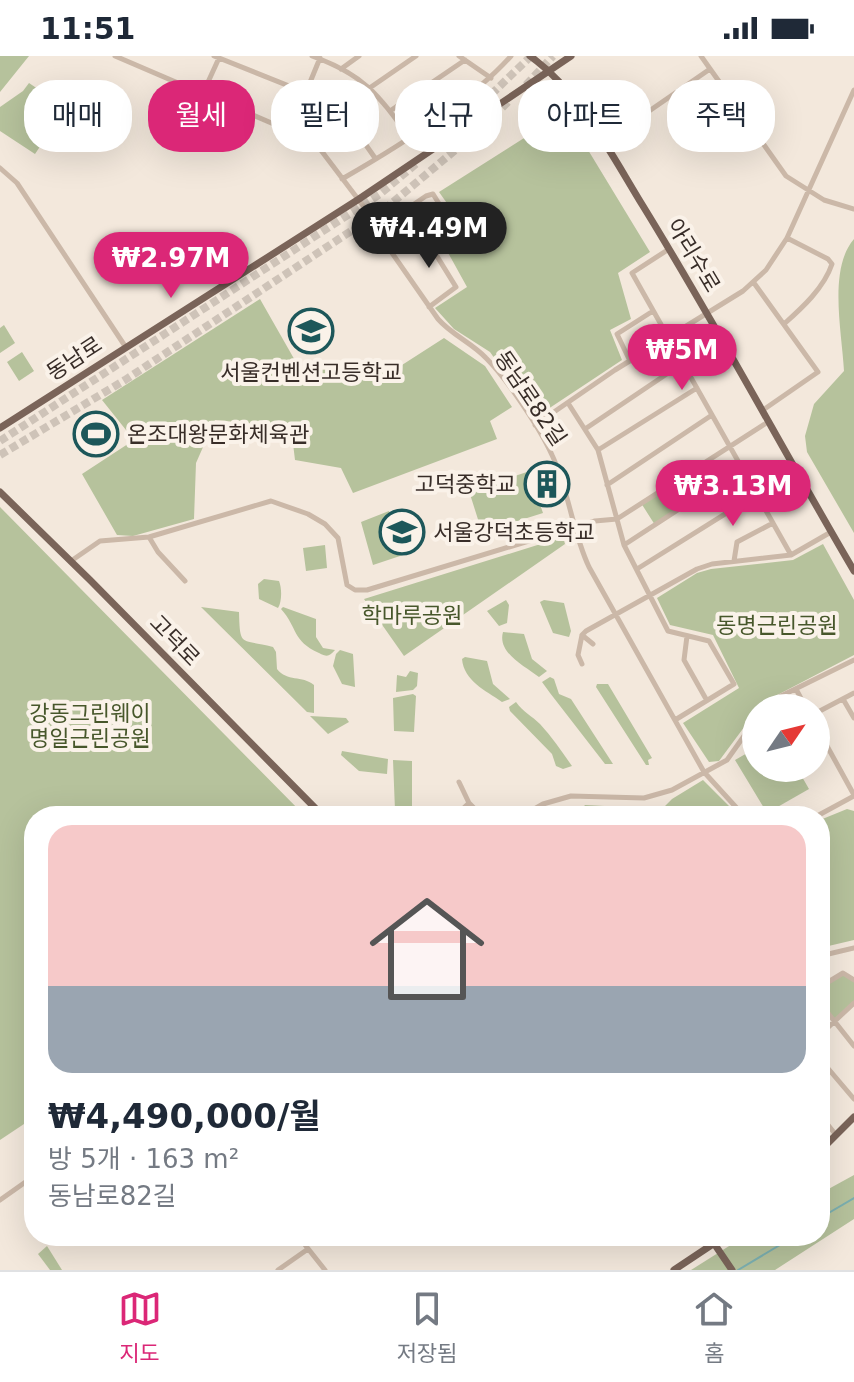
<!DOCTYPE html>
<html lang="ko">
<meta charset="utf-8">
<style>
:root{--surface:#fff;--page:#f2f2f3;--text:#1f2937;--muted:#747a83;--line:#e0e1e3;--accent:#db2777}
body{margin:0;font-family:"DejaVu Sans","Noto Sans KR",sans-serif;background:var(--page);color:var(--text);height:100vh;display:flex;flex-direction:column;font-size:30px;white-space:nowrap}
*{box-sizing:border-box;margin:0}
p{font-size:26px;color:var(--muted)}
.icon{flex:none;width:44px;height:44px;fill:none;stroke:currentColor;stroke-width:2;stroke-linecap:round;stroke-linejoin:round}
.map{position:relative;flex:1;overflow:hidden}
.details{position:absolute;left:24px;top:750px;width:806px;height:440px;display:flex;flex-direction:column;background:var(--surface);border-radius:32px;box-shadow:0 8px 32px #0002}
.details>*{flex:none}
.hud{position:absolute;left:24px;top:24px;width:806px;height:72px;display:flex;gap:16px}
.needle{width:52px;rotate:55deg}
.tools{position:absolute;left:742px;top:638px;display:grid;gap:16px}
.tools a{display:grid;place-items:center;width:88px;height:88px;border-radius:50%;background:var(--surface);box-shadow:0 8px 32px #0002;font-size:40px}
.price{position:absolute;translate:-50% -68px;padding:0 18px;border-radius:28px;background:var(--accent);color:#fff;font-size:26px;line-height:52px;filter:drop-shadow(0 2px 4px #0008)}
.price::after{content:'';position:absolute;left:50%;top:48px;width:24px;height:18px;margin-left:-12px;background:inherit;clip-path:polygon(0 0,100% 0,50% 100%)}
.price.selected{background:#222;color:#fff}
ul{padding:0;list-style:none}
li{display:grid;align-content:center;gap:16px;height:424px;padding:0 24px}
li span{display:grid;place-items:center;height:248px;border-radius:24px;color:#555}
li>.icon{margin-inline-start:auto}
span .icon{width:144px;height:144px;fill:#fffc;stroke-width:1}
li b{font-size:34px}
.pill{padding:0 28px;border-radius:32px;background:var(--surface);box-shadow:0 8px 32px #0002;font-size:28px;line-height:72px}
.pill.selected{background:var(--accent);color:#fff}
.status{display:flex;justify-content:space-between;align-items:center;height:56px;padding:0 40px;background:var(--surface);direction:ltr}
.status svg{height:22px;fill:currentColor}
.menu{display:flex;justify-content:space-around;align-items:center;height:112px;border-top:2px solid var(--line);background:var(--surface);font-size:22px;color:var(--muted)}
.menu a{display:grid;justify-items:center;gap:4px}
.menu .selected{color:var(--accent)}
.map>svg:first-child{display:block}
.green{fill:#b6c29c}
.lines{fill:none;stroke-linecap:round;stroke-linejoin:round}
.stream{stroke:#7bafb0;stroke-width:2}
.highway-tunnel{stroke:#cec3b8;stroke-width:8;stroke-dasharray:8 4;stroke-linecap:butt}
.minor{stroke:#cbb8a8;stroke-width:5}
.major{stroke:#7a6459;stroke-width:7}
.labels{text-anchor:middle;stroke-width:8;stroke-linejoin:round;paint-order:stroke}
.street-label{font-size:22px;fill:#382d28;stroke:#faf2e9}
.poi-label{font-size:22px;fill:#382d28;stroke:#faf2e9;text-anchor:start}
.park-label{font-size:22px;fill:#47572b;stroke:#faf2e9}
</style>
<div class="status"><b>11:51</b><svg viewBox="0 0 49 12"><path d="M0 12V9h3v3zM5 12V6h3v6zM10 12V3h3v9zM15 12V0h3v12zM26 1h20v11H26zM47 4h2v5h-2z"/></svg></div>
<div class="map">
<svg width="854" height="1214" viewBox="0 0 854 1214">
<rect width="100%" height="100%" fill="#f3e8dc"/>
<path class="green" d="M 0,0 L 29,0 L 0,36 Z
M 29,27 L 66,52 L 35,98 L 0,75 L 0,51 L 23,35 Z
M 565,56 L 650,196 L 618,217 L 631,263 L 610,274 L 622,304 L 536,361 L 490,296 L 454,273 L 435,252 L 467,231 L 441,184 L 461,167 L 439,136 Z
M 854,183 L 854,477 L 807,396 L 805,380 L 814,348 L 844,315 C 842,276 828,213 854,183 Z
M 260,243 L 301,315 L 402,309 L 444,282 L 485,310 L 512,351 L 490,365 L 497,383 L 353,437 L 341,412 L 295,404 L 291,371 L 215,364 L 196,407 L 194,463 L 133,480 L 117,479 L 82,418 L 134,384 L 102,344 Z
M 4,269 L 15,287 L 0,297 L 0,272 Z
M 22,296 L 34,315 L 19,325 L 7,306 Z
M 533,414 L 538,429 L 534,431 L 543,457 L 482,476 L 469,435 Z
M 684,419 L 697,441 L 655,469 L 641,447 Z
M 0,451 L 305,760 L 34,760 L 34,1069 L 30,1064 L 0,1084 Z
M 389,455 L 403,499 L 373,509 L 361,466 Z
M 563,481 L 565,488 L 404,600 L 364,543 Z
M 823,488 L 854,544 L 854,599 L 762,647 L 719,705 L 709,706 L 683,667 L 739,632 L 713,579 L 670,569 L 657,542 L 697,517 L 711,513 L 793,504 Z
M 325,489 L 327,512 L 306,515 L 303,492 Z
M 264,523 L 279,525 C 282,532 282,546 278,552 L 259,543 L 258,528 Z
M 506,544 L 509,549 L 507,567 L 499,570 L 487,555 Z
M 544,544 L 564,547 L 571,575 L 569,581 L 553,577 L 540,546 Z
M 201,551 L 239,556 C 240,593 241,582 273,591 L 276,596 L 277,613 C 287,626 302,619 314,629 L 314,657 L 307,656 Z
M 283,551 L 316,563 L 316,581 L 323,592 L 335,594 C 329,601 327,601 319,597 C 292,585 298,572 281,553 Z
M 503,576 L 524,578 L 532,603 L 547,615 L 539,621 C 525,610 497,597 503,576 Z
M 340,594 L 353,598 L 355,631 L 342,628 L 333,610 L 336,598 Z
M 465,601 L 487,605 L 493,628 L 510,643 L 502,646 C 485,634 464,625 462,603 Z
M 410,615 L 418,617 L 417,630 L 413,634 L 396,636 L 397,619 L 406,621 Z
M 550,621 L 554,623 L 559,638 L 571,643 L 613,708 L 605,708 L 550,637 L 542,626 Z
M 597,628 L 608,628 L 652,702 L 648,704 L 649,709 L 646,709 L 596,631 Z
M 413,638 L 416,640 L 414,676 L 394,675 L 393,642 Z
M 516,646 C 523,656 532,660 540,668 C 552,681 562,696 572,710 L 563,713 L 556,710 L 552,698 L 510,655 L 509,651 Z
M 310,660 L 346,662 L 349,666 L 328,678 Z
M 756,692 L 756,712 L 797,712 L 809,733 L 767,757 L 735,704 Z
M 342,695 L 388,703 L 387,718 L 359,715 L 341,699 Z
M 393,704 L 412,705 L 412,755 L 395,754 Z
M 703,724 L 739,760 L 576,760 L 585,749 L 662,753 L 672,743 Z
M 847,753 L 854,755 L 854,884 L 820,892 L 820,764 Z
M 843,918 L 854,924 L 854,946 L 835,964 L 820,946 L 820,932 Z
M 854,1119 L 854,1163 L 775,1214 L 691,1214 L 745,1180 L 820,1180 L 820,1135 L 823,1136 Z
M 47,1190 L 62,1214 L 50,1214 L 38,1198 Z"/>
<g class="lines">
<path class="stream" d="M 820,1162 L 854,1142
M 738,1214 L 795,1180"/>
<path class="highway-tunnel" d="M 526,29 L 553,0
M 448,80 L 531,0
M 0,385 L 380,138 L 417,107
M 0,399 L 125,324 L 386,152 L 478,75 L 510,44"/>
<path class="minor" d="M 115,0 L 290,75 L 320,93 L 364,151 L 376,174 L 438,263 C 452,279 472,287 486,302 C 507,323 540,372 552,399 C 569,435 572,475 589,511 L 704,716 L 744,760
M 214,0 L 324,44 L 343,56 L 375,102
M 312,0 C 364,19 377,37 409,81
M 459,0 L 491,22
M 701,0 L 786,120 L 824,144 L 854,153
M 341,13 L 359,0
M 371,31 L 416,0
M 203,37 L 219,2
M 390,55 L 465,4
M 639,62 L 710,13
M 290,75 L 320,2
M 0,112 L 17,127 L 125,290
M 342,123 C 398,91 469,47 511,0
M 376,174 L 426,140 L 433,138 L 446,159 L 392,197
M 422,176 L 456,231 L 429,251
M 669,193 L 632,217 L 791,499
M 754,227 L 818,316 L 763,354
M 784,268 C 802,252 824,232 832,208 L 828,203 L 787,182
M 630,305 L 617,278 L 653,255
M 568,347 L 598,394 L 624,489 L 668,575 L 709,585 L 734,628 L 675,664
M 535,369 L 615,314 L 743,235 L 766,214 L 787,182 L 854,34
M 585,373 L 683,307
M 598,394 L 697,332
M 607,429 L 712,359
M 149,481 L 158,496 L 185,525
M 624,489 L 742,412
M 71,505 L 100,485 L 149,481 L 271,445 L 308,458 L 325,468 L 338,482 L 347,529 L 355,534 L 367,534 L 595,465 L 617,463 L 768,366
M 734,505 L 737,486 L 773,467
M 637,513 L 757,438
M 582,579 L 593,588
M 687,580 L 684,604 L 706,643
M 582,608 L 578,599 L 582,579 L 586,575 L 697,513 L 712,508 L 791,499 L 831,476
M 796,633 L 806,652
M 843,643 L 854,662
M 764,652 L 781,640 L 854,604
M 816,657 L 854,637
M 816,670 L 854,739
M 459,726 L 469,747 L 482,760
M 455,760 L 469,747
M 522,760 L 543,748 L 571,740 L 644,742 L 672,734 L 727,704 L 756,663
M 817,760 L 854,740
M 820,900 L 854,892
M 820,931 L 843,917 L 854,924
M 820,947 L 854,990
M 820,979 L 854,947
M 820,1003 L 854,1043
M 820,1059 L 836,1079
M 0,1144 L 34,1120
M 298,1180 L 325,1214
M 278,1214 L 308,1193"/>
<path class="major" d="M 530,0 C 580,36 611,98 643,150 C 717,270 783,394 854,515
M 0,372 L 359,143 L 571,0
M 0,436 L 90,524 L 323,760
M 820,1095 L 854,1061
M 709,1180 L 732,1214
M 674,1214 L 725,1180"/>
</g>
<defs>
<g id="school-ring" transform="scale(2.3)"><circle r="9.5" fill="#faf2e9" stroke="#1d575a" stroke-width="1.5"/><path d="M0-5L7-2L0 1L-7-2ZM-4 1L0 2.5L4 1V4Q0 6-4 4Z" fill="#1d575a"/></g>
<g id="stadium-ring" transform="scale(2.3)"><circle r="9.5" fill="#faf2e9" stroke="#1d575a" stroke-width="1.5"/><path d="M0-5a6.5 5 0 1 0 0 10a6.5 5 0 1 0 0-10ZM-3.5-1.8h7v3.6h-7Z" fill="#1d575a"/></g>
<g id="building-ring" transform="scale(2.3)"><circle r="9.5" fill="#faf2e9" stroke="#1d575a" stroke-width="1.5"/><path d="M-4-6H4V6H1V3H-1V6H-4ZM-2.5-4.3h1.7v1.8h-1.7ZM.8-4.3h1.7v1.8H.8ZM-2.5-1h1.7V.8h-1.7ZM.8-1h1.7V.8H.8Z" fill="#1d575a"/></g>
</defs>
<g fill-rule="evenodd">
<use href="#school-ring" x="311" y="275"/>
<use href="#stadium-ring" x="96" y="378"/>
<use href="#building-ring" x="547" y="428"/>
<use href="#school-ring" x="402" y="476"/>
</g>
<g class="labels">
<g class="street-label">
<text transform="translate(694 199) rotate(59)" y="8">아리수로</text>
<text transform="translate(74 302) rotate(-33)" y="8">동남로</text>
<text transform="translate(531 342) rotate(56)" y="8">동남로82길</text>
<text transform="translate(175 584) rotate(46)" y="8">고덕로</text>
</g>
<g class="poi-label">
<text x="311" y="324" text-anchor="middle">서울컨벤션고등학교</text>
<text x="127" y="386">온조대왕문화체육관</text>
<text x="516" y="436" text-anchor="end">고덕중학교</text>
<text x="433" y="484">서울강덕초등학교</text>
</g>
<g class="park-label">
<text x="412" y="567">학마루공원</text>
<text x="777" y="577">동명근린공원</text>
<text x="90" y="665">강동그린웨이<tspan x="90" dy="25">명일근린공원</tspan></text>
</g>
</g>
</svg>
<div class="tools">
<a><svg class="needle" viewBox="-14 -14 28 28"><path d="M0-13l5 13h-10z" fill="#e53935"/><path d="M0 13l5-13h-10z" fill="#747a83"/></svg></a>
</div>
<b class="price selected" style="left:429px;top:214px">₩4.49M</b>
<b class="price" style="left:171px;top:244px">₩2.97M</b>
<b class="price" style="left:682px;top:336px">₩5M</b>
<b class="price" style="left:733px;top:472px">₩3.13M</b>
<div class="hud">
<a class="pill">매매</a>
<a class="pill selected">월세</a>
<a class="pill">필터</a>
<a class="pill">신규</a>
<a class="pill">아파트</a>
<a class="pill">주택</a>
</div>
<section class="details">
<ul>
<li><span style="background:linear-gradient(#f6c9c9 65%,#9aa5b1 0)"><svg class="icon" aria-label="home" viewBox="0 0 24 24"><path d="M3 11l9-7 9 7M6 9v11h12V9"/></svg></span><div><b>₩4,490,000/월</b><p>방 5개 · 163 m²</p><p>동남로82길</p></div></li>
</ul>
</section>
</div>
<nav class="menu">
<a class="selected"><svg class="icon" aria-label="map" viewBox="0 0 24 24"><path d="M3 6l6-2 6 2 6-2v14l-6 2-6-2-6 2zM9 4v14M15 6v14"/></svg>지도</a>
<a><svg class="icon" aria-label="saved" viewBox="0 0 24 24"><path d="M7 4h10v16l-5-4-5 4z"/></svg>저장됨</a>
<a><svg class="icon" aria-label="home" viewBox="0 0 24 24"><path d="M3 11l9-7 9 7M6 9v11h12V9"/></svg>홈</a>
</nav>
